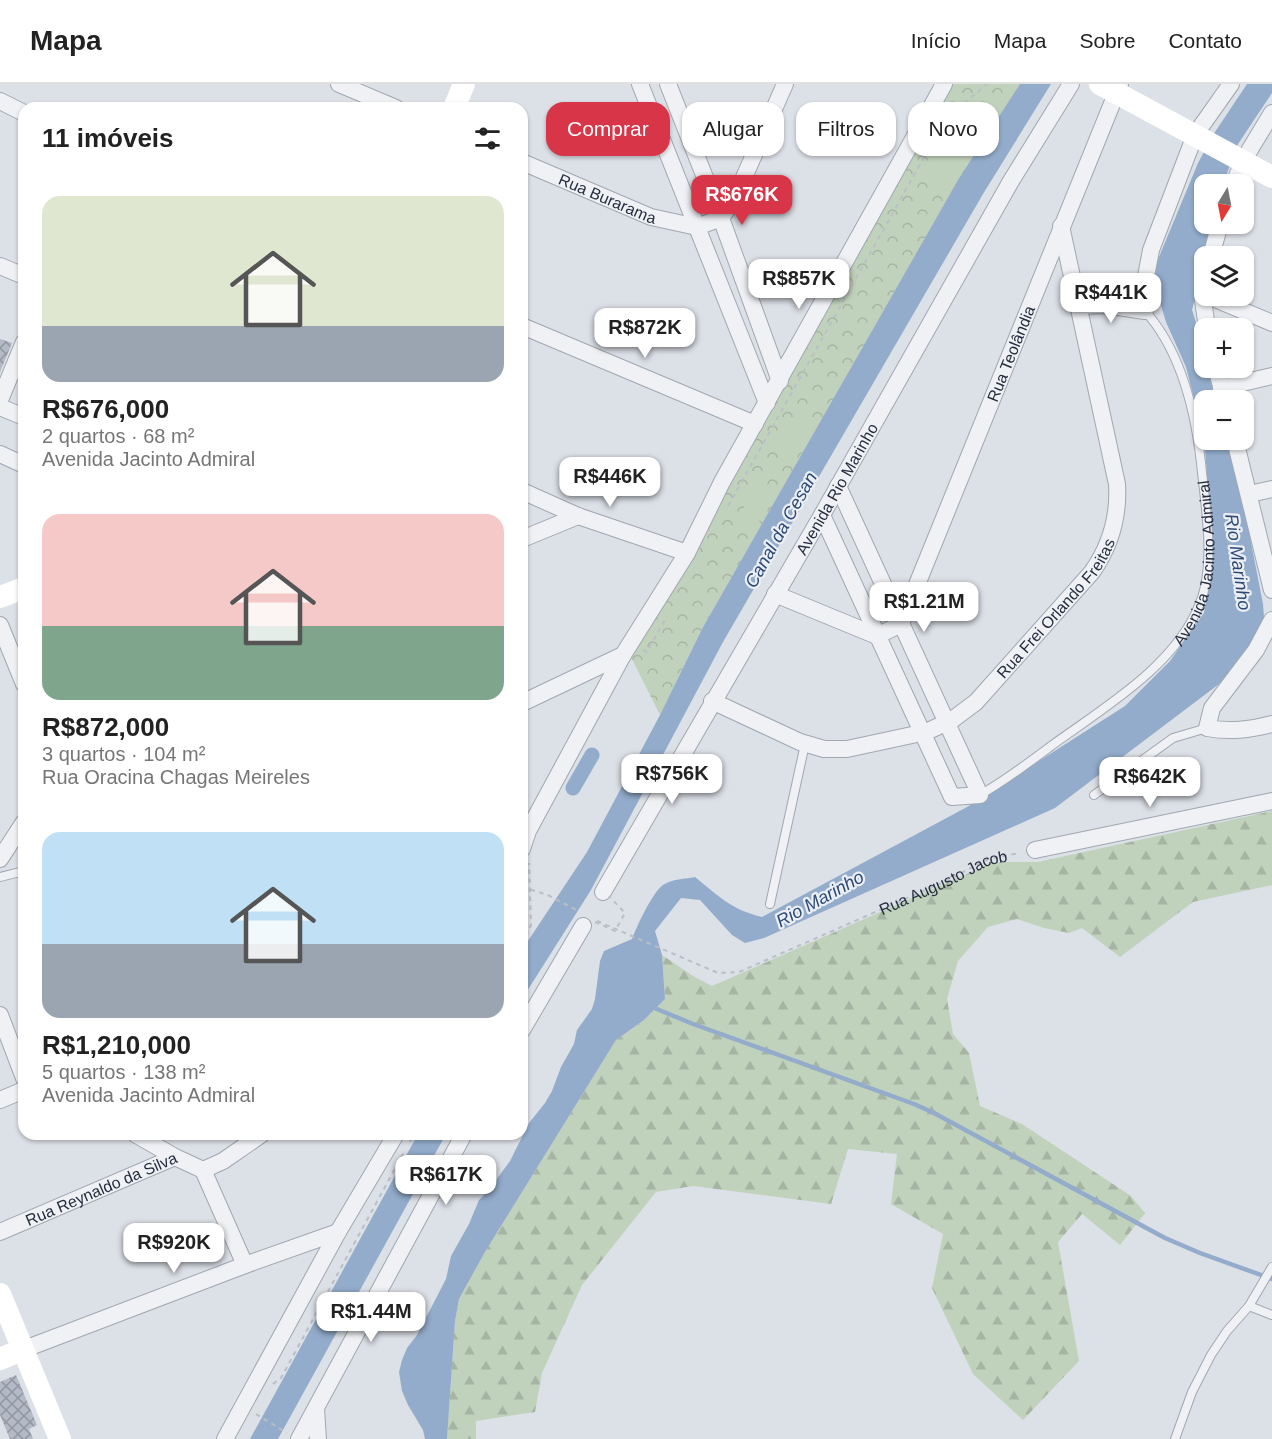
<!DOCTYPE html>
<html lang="pt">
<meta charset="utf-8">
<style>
:root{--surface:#fff;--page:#f6f6f6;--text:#222;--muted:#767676;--line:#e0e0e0;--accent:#d83548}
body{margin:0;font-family:Helvetica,sans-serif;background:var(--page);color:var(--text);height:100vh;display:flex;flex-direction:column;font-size:22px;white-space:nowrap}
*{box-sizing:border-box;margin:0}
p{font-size:20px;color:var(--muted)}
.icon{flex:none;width:33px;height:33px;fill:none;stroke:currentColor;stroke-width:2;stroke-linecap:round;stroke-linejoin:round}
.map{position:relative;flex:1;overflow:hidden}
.side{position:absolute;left:18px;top:18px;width:510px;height:1038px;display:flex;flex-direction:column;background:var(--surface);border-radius:18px;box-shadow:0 2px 4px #0004}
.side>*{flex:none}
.hud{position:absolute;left:546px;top:18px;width:570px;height:54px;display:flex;gap:12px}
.needle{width:39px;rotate:190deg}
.controls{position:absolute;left:1194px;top:90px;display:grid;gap:12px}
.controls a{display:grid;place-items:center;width:60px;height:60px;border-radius:12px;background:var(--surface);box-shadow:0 2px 4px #0004;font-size:30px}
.price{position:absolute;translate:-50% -51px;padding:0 14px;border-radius:12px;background:#fff;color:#222;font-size:20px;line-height:39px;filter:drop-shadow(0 2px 3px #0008)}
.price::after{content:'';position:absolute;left:50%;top:36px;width:18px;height:14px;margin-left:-9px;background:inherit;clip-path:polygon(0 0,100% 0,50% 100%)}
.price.on{background:var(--accent);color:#fff}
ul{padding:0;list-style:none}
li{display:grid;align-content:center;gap:12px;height:318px;padding:0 24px}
li span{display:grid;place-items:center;height:186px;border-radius:18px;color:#555}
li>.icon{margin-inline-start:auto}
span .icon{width:108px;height:108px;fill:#fffc;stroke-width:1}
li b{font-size:26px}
h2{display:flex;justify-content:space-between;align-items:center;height:72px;padding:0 24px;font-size:26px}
.tag{padding:0 21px;border-radius:18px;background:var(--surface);box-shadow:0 2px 4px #0004;font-size:21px;line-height:54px}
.tag.on{background:var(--accent);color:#fff}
header{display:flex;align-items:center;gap:36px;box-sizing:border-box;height:84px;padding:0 30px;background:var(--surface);border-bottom:2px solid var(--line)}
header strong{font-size:28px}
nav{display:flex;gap:33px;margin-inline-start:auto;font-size:21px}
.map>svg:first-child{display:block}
.forest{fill:url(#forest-firs)}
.park{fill:url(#park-crowns)}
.pitch{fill:#c1d2bc}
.water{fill:#93accb}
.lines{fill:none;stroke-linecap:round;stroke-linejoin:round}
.stream{stroke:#93accb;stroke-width:4.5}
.canal{stroke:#93accb;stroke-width:15}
.building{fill:url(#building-cross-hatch)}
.lane-casing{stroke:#a1a7b1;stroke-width:10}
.street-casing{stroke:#a1a7b1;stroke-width:18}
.path{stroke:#babec6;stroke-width:2;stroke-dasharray:4.5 4.5;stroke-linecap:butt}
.lane{stroke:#eff1f5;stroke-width:8}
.street{stroke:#eff1f5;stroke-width:16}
.secondary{stroke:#fff;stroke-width:22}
.path-bridge{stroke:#babec6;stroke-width:2;stroke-dasharray:4.5 4.5;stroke-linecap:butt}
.labels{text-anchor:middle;stroke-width:4.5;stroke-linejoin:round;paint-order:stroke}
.street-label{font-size:16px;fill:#252d3f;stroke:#ebeff5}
.water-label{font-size:18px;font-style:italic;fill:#2c4a75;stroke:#ebeff5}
</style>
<header>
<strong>Mapa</strong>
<nav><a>Início</a><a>Mapa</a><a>Sobre</a><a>Contato</a></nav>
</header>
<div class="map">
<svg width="1272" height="1355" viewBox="0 0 1272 1355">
<defs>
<pattern id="forest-firs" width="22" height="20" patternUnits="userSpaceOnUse" patternTransform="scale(1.5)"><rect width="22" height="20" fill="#c1d2bc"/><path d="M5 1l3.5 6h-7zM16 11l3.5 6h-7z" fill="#a6b5a3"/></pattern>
<pattern id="park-crowns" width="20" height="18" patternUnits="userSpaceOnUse" patternTransform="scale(1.5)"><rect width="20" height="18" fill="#c1d2bc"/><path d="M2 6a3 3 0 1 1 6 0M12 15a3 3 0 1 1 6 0" fill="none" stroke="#a6b5a3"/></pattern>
<pattern id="building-cross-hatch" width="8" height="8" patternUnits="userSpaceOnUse" patternTransform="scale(1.5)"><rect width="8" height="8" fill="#b3b9c5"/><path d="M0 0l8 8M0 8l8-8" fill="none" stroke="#9197a1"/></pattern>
</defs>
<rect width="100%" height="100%" fill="#dce0e7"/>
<path class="forest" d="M 1272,727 L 1272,801 L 1193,818 L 1120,873 L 1082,844 L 1069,849 L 1044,844 L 1017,835 L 988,843 L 958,877 L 947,915 L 953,950 L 969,969 L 980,1022 L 1022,1040 L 1131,1112 L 1145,1129 L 1120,1161 L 1082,1130 L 1058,1158 L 1079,1277 L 1023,1336 L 973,1290 L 932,1204 L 943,1150 L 891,1120 L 897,1070 L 848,1065 L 831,1120 L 693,1102 L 656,1108 L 582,1201 L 542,1289 L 535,1328 L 476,1337 L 476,1355 L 447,1355 L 455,1237 L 459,1215 L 485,1168 L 616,956 L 644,936 L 665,915 L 662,871 L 693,892 L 712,902 L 994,778 L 1038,778 Z"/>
<path class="park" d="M 952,0 L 1020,0 L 951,109 L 702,545 L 660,631 L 630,571 Z"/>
<path class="pitch" d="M 950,48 L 977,63 L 951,109 L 924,94 Z
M 795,331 L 813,341 L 796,372 L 778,362 Z
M 758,399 L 775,409 L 755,445 L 737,435 Z"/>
<path class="water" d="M 1020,0 L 1051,0 L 983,110 L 723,558 L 591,806 L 522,915 L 522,866 L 587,768 L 660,631 L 702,545 L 958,96 Z
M 1247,0 L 1272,0 L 1272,9 L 1238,60 L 1223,100 L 1204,100 L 1204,140 L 1213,140 L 1192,226 L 1204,263 L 1204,284 L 1211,284 L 1222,316 L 1204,316 L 1204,356 L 1231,356 L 1263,520 L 1264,533 L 1259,553 L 1227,594 L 1055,724 L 764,854 L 745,859 L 732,851 L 700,816 L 681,814 L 655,847 L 662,871 L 665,915 L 644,936 L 616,956 L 485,1168 L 459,1215 L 455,1237 L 447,1355 L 425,1355 L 423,1346 L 408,1321 L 402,1307 L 399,1288 L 402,1276 L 407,1264 L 417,1251 L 446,1195 L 451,1172 L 469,1140 L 479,1116 L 488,1107 L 510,1077 L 529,1039 L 545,1019 L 552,1007 L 561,983 L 574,960 L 577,946 L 592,925 L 595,915 L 600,877 L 604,867 L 632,855 C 637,842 652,809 663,801 C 672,795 685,795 695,793 C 720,813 730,825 762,833 L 967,723 L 1125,622 L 1170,577 L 1204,529 L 1211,493 L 1210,428 L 1204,353 L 1186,283 L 1166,238 L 1157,208 L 1154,185 L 1198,79 L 1215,48 Z
M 418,1050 L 446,1050 L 278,1355 L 250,1355 Z"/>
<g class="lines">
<path class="stream" d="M 652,923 L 693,940 L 914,1020 L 934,1029 L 1165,1154 L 1200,1169 L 1272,1195"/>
<path class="canal" d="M 573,704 L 592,671"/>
</g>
<path class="building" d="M 0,255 L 12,259 L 0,288 Z
M 16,1291 L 37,1341 L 29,1345 L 33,1355 L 10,1355 L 0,1331 L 0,1298 Z"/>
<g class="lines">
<g class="lane-casing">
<g id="lane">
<path id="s2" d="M 980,711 C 1006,696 1027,680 1051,662 C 1103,624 1176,582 1200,519 C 1216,479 1205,420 1201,379 C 1195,326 1181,267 1145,227"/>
<path d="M 1094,711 L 1173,654 L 1207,644"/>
<path d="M 0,793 L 24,787"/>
<path d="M 770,820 L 805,660"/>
<path d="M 1249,1222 L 1272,1231"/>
<path d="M 1175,1355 L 1192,1308 L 1211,1271 L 1227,1247 L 1249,1222 L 1272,1183"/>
</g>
</g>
<g class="street-casing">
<g id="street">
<path d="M 339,0 L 396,24"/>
<path d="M 640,0 L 767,319"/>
<path d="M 668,0 L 721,134 L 780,297"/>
<path d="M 0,17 L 24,29"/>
<path id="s3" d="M 522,78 L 651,133 L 697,143 L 721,134 L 735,114 L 785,0"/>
<path d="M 1234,100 L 1243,77 L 1272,29"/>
<path d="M 1211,172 L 1220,140"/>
<path d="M 0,182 L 24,192"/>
<path d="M 1204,198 L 1202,209 L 1207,244"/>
<path d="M 1208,212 L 1272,239"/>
<path d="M 1079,222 L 1105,221 L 1145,227 L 1143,208 L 1151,166 L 1195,51 L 1231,0"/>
<path d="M 522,242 L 755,340"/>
<path d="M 1216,284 L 1225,316"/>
<path d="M 1221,304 L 1272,292"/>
<path d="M 0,316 L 24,258"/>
<path d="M 0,323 L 24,333"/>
<path d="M 1235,356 L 1272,506"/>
<path d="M 0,370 L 24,381"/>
<path d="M 522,407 L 578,432 L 687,469"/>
<path d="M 1249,410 L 1272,405"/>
<path d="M 822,431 L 952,713 L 980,711 L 838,402"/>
<path d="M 522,455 L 578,432"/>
<path id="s4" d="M 775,510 L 877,552 L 901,540 L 1120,0"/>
<path d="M 1272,536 L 1256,566 L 1212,624 L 1207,644 C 1230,648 1249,646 1272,640"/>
<path d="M 0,541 L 24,600"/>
<path id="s5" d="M 712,617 L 800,658 L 824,665 L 847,665 L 926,648 L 952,636 L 976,618 L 1092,488 C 1111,461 1119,433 1117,400 L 1061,142"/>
<path d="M 522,619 L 623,571"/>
<path d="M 522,765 L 528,747 L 623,571 L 687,469 L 722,398 L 944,0"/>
<path d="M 1035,766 L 1272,717"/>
<path d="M 0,775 L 24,738"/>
<path id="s6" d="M 603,808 L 822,431 L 1011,97 L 1071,0"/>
<path d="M 0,931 L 24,994"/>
<path d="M 522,946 L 583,842"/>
<path d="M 0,1016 L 24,1006"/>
<path d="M 135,1050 L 175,1073 L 203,1086 L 223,1077 L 262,1050"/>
<path d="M 203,1086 L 245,1181"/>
<path id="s7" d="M 0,1148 L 175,1073"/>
<path d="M 22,1266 L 245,1181 L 338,1148"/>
<path d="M 316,1325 L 318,1355"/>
<path d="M 225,1355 L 338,1148 L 396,1050"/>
<path d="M 299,1355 L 464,1050"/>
</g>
</g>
<g class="path">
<path d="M 728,422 L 945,36 L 987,0"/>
<path d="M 643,566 L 647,568 L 667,532"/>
<path d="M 522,803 L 548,811 L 578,827"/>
<path id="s1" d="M 597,837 L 718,889 L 739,888 L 946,797 L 988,775 L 1020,769"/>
<path d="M 522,860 L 531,841 L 529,779"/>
<path d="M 410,1058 L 414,1050"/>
<path d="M 273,1300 L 281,1294 L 404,1068"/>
<path d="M 256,1330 L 287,1349"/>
</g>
<use href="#lane" class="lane"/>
<use href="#street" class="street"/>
<path class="secondary" d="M 1100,0 L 1272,93
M 454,24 L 464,0
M 0,513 L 24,504
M 0,1210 L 60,1355
M 0,1275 L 22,1266"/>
<path class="path-bridge" d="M 595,838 L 615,847 L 625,829 L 609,812"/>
</g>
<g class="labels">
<g class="street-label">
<text dy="6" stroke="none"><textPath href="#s3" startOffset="93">Rua Burarama</textPath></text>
<text dy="6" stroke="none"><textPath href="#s4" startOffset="429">Rua Teolândia</textPath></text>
<text dy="6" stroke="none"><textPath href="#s6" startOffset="466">Avenida Rio Marinho</textPath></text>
<text dy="6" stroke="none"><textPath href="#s2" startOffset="334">Avenida Jacinto Admiral</textPath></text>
<text dy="6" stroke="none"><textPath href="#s5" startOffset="408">Rua Frei Orlando Freitas</textPath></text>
<text dy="6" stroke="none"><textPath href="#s1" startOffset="376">Rua Augusto Jacob</textPath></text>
<text dy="6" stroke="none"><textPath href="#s7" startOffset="110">Rua Reynaldo da Silva</textPath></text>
</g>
<g class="water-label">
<text transform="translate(781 446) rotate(-61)" y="6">Canal da Cesan</text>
<text transform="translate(1238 478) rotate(82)" y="6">Rio Marinho</text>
<text transform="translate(820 815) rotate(-29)" y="6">Rio Marinho</text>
</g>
</g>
</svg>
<div class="controls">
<a><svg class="needle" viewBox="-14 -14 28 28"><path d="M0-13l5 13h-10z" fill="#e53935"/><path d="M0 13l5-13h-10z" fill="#767676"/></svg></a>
<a><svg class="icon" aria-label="layers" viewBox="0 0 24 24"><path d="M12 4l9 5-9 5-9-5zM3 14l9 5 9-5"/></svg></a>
<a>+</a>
<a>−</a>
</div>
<b class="price on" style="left:742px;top:142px">R$676K</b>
<b class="price" style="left:799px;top:226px">R$857K</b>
<b class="price" style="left:1111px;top:240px">R$441K</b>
<b class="price" style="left:645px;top:275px">R$872K</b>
<b class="price" style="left:610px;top:424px">R$446K</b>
<b class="price" style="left:924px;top:549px">R$1.21M</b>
<b class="price" style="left:672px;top:721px">R$756K</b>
<b class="price" style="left:1150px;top:724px">R$642K</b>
<b class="price" style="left:446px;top:1122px">R$617K</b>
<b class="price" style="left:174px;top:1190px">R$920K</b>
<b class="price" style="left:371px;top:1259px">R$1.44M</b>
<div class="hud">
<a class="tag on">Comprar</a>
<a class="tag">Alugar</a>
<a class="tag">Filtros</a>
<a class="tag">Novo</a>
</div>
<section class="side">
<h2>11 imóveis<svg class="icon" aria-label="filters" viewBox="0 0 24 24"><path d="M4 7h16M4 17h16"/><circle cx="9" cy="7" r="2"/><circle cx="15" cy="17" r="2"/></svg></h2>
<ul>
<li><span style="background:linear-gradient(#dfe7d0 70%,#9aa5b1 0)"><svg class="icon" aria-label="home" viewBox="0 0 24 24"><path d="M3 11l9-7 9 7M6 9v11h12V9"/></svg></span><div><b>R$676,000</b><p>2 quartos · 68 m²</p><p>Avenida Jacinto Admiral</p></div></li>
<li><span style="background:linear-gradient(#f6c9c9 60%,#7fa58c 0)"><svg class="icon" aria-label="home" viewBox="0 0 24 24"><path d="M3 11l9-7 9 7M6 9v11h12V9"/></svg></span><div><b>R$872,000</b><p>3 quartos · 104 m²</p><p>Rua Oracina Chagas Meireles</p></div></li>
<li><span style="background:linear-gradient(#bfe0f5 60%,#9aa5b1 0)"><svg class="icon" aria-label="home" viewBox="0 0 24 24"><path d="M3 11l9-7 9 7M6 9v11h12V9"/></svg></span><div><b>R$1,210,000</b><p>5 quartos · 138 m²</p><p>Avenida Jacinto Admiral</p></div></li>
</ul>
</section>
</div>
